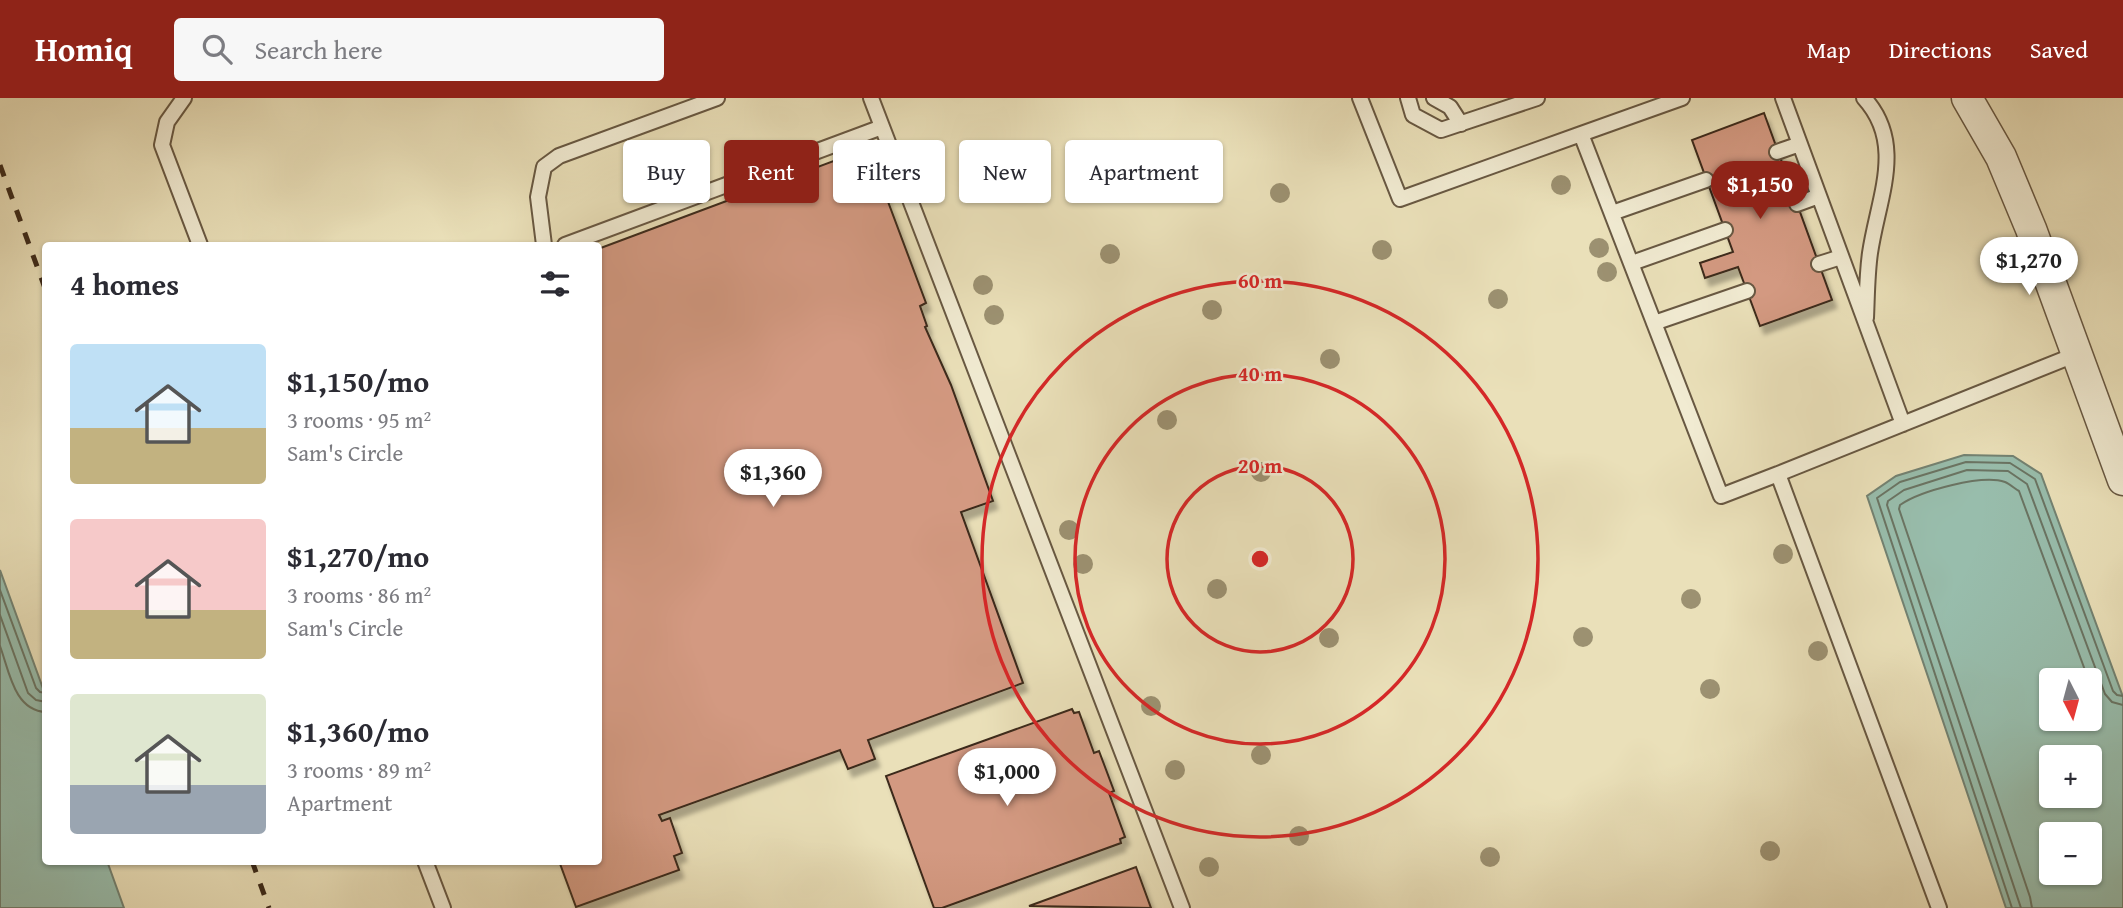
<!DOCTYPE html>
<meta charset="utf-8">
<style>
:root{--surface:#fff;--page:#f7f7f7;--text:#2b2b33;--muted:#7c7c81;--accent:#8f2418}
body{margin:0;font-family:"Gentium Book Plus",serif;background:var(--page);color:var(--text);height:100vh;display:flex;flex-direction:column;font-size:26px;white-space:nowrap}
*{box-sizing:border-box;margin:0}
p{font-size:23px;color:var(--muted)}
.icon{flex:none;width:38px;height:38px;fill:none;stroke:currentColor;stroke-width:2;stroke-linecap:round;stroke-linejoin:round}
.map{position:relative;flex:1;overflow:hidden}
.side{position:absolute;left:42px;top:144px;width:560px;height:623px;display:flex;flex-direction:column;background:var(--surface);border-radius:7px;box-shadow:0 2px 5px #0004}
.side>*{flex:none}
.hud{position:absolute;left:623px;top:42px;width:665px;height:63px;display:flex;gap:14px}
.needle{width:46px;rotate:174deg}
.buttons{position:absolute;left:2039px;top:570px;display:grid;gap:14px}
.buttons a{display:grid;place-items:center;width:63px;height:63px;border-radius:7px;background:var(--surface);box-shadow:0 2px 5px #0004;font-size:35px}
.price{position:absolute;translate:-50% -60px;padding:0 16px;border-radius:24px;background:#fff;color:#222;font-size:23px;line-height:46px;filter:drop-shadow(0 2px 4px #0008)}
.price::after{content:'';position:absolute;left:50%;top:42px;width:21px;height:16px;margin-left:-10px;background:inherit;clip-path:polygon(0 0,100% 0,50% 100%)}
.price.current{background:var(--accent);color:#fff}
ul{padding:0;list-style:none}
li{display:flex;align-items:center;gap:21px;height:175px;padding:0 28px}
li span{display:grid;place-items:center;flex:none;width:196px;height:140px;border-radius:7px;color:#555}
li>.icon{margin-inline-start:auto}
span .icon{width:84px;height:84px;fill:#fffc;stroke-width:1}
li b{font-size:30px}
h2{display:flex;justify-content:space-between;align-items:center;height:84px;padding:0 28px;font-size:30px}
.tag{padding:0 24px;border-radius:7px;background:var(--surface);box-shadow:0 2px 5px #0004;font-size:24px;line-height:63px}
.tag.current{background:var(--accent);color:#fff}
header{display:flex;align-items:center;gap:42px;box-sizing:border-box;height:98px;padding:0 35px;background:var(--accent);color:#fff}
header strong{font-size:33px}
nav{display:flex;gap:38px;margin-inline-start:auto;font-size:24px}
.search{width:490px;height:63px;background:var(--page);display:flex;align-items:center;gap:18px;box-sizing:border-box;padding:0 24px;border-radius:7px;color:var(--muted);font-size:26px}
.map>svg:first-child{display:block}
.water{fill:#98bdac;stroke:#738272;stroke-width:2;fill-rule:evenodd}
.lines{fill:none;stroke-linecap:round;stroke-linejoin:round}
.shore{stroke:#6a7463;stroke-width:2}
.building{fill:#d39981;stroke:#3c2a1a;stroke-width:2;filter:url(#shadow)}
.lane-casing{stroke:#685842;stroke-width:18}
.street-casing{stroke:#685842;stroke-width:33}
.lane{stroke:#f1ebd2;stroke-width:14}
.street{stroke:#f1ebd2;stroke-width:30}
.rail{stroke:#3c2a1a;stroke-width:5;stroke-dasharray:12 12;stroke-linecap:butt}
.tree{fill:#9c9171}
.ring{fill:none;stroke:#d62828;stroke-width:3.5}
.centre{fill:#d62828;stroke:#f1ebd2;stroke-width:3.5}
.ring-label{font-size:21px;text-anchor:middle;font-weight:bold;fill:#d62828;stroke:#f1ebd2;stroke-width:5;stroke-linejoin:round;paint-order:stroke}
</style>
<header>
<strong>Homiq</strong>
<div class="search"><svg class="icon" aria-label="search" viewBox="0 0 24 24"><circle cx="10" cy="10" r="6"/><path d="M15 15l6 6"/></svg>Search here</div>
<nav><a>Map</a><a>Directions</a><a>Saved</a></nav>
</header>
<div class="map">
<svg width="2123" height="810" viewBox="0 0 2123 810">
<defs>
<filter id="shadow"><feDropShadow dx="4.5" dy="8" stdDeviation="2" flood-color="#0004"/></filter>
</defs>
<rect width="100%" height="100%" fill="#eae0b9"/>
<filter id="stains"><feTurbulence type="fractalNoise" baseFrequency=".00286" numOctaves="4"/><feColorMatrix values="0 0 0 0 .2 0 0 0 0 .09 0 0 0 0 .02 0 0 0 .5 -.17"/></filter>
<radialGradient id="worn" r=".72"><stop offset=".6" stop-color="#630" stop-opacity="0"/><stop offset="1" stop-color="#630" stop-opacity=".3"/></radialGradient>
<path class="water" d="M 1964,357 L 2013,358 L 2041,376 L 2123,599 L 2123,810 L 2006,810 L 1867,398 L 1896,378 ZM 2051,583 L 2090,583 L 2090,621 L 2051,621 ZM 2051,660 L 2090,660 L 2090,698 L 2051,698 ZM 2051,737 L 2090,737 L 2090,775 L 2051,775 Z
M 0,472 L 45,596 L 46,763 L 107,763 L 124,810 L 0,810 Z"/>
<g class="lines">
<path class="shore" d="M 0,492 L 36,590 L 40,594 L 46,595
M 0,517 L 28,595 L 36,602 L 46,604
M 0,548 C 9,572 14,613 46,614
M 2012,810 L 1877,400 L 1900,384 L 1966,364 L 2010,365 L 2035,381 L 2113,593 L 2117,597 L 2123,598
M 2021,810 L 1887,407 L 1888,403 L 1904,392 L 1967,372 L 2008,373 L 2027,386 L 2105,596 L 2112,604 L 2123,607
M 2032,810 L 2030,799 L 1899,411 L 1900,407 C 1920,393 1982,376 2005,384 C 2010,386 2015,391 2019,393 L 2089,583"/>
</g>
<path class="building" d="M 1764,15 L 1832,202 L 1760,228 L 1738,169 L 1705,180 L 1700,165 L 1733,154 L 1692,42 Z
M 863,52 L 876,87 L 881,85 L 926,205 L 920,208 L 927,228 L 925,229 L 951,287 L 993,403 L 961,414 L 1023,585 L 868,642 L 875,661 L 848,671 L 840,652 L 659,717 L 662,723 L 670,720 L 682,755 L 674,758 L 679,772 L 576,809 L 559,763 L 598,763 L 598,151 Z
M 1072,611 L 1074,615 L 1079,614 L 1094,655 L 1099,653 L 1114,693 L 1109,695 L 1125,739 L 1120,741 L 1121,745 L 942,810 L 934,810 L 886,678 Z
M 1136,769 L 1151,810 L 1029,808 Z"/>
<g class="lines">
<g class="lane-casing">
<path id="lane" d="M 184,0 L 167,24 L 162,47 L 200,147
M 871,0 L 1182,810
M 1360,0 L 1400,101 L 1581,36
M 1408,0 L 1413,17 L 1441,32 L 1537,0
M 1434,0 L 1450,9 L 1461,26
M 1682,0 L 1581,36 L 1721,398 L 1778,376
M 1783,0 L 1903,326
M 1864,0 C 1906,46 1878,100 1870,155 C 1867,176 1867,198 1866,220
M 1777,54 L 1800,46
M 1797,106 L 1819,98
M 1612,115 L 1706,82
M 544,147 L 538,99 L 544,69 L 559,58 L 717,0
M 565,147 L 882,29
M 1632,165 L 1725,132
M 1819,166 L 1841,159
M 1654,225 L 1747,193
M 425,763 L 443,810
M 1939,810 L 1778,376 L 2077,256"/>
</g>
<g class="street-casing">
<path id="street" d="M 1967,0 L 2001,59 L 2031,131 L 2123,382"/>
</g>
<use href="#lane" class="lane"/>
<use href="#street" class="street"/>
<path class="rail" d="M 0,67 L 46,193
M 252,763 L 269,810"/>
</g>
<g class="tree">
<circle cx="1561" cy="87" r="10"/>
<circle cx="1280" cy="95" r="10"/>
<circle cx="1599" cy="150" r="10"/>
<circle cx="1382" cy="152" r="10"/>
<circle cx="1110" cy="156" r="10"/>
<circle cx="1607" cy="174" r="10"/>
<circle cx="983" cy="187" r="10"/>
<circle cx="1498" cy="201" r="10"/>
<circle cx="1212" cy="212" r="10"/>
<circle cx="994" cy="217" r="10"/>
<circle cx="1330" cy="261" r="10"/>
<circle cx="1167" cy="322" r="10"/>
<circle cx="1261" cy="374" r="10"/>
<circle cx="1069" cy="432" r="10"/>
<circle cx="1783" cy="456" r="10"/>
<circle cx="1083" cy="466" r="10"/>
<circle cx="1217" cy="491" r="10"/>
<circle cx="1691" cy="501" r="10"/>
<circle cx="1583" cy="539" r="10"/>
<circle cx="1329" cy="540" r="10"/>
<circle cx="1818" cy="553" r="10"/>
<circle cx="1710" cy="591" r="10"/>
<circle cx="1151" cy="608" r="10"/>
<circle cx="1261" cy="657" r="10"/>
<circle cx="1175" cy="672" r="10"/>
<circle cx="1299" cy="738" r="10"/>
<circle cx="1770" cy="753" r="10"/>
<circle cx="1490" cy="759" r="10"/>
<circle cx="1209" cy="769" r="10"/>
</g>
<g class="ring">
<circle cx="1260" cy="461" r="93"/>
<circle cx="1260" cy="461" r="185"/>
<circle cx="1260" cy="461" r="278"/>
</g>
<circle cx="1260" cy="461" r="10" class="centre"/>
<g class="ring-label">
<text x="1260" y="190">60 m</text>
<text x="1260" y="283">40 m</text>
<text x="1260" y="375">20 m</text>
</g>
<rect width="100%" height="100%" filter="url(#stains)"/>
<rect width="100%" height="100%" fill="url(#worn)"/>
</svg>
<div class="buttons">
<a><svg class="needle" viewBox="-14 -14 28 28"><path d="M0-13l5 13h-10z" fill="#e53935"/><path d="M0 13l5-13h-10z" fill="#7c7c81"/></svg></a>
<a>+</a>
<a>−</a>
</div>
<b class="price current" style="left:1760px;top:123px">$1,150</b>
<b class="price" style="left:2029px;top:199px">$1,270</b>
<b class="price" style="left:773px;top:411px">$1,360</b>
<b class="price" style="left:1007px;top:710px">$1,000</b>
<div class="hud">
<a class="tag">Buy</a>
<a class="tag current">Rent</a>
<a class="tag">Filters</a>
<a class="tag">New</a>
<a class="tag">Apartment</a>
</div>
<section class="side">
<h2>4 homes<svg class="icon" aria-label="filters" viewBox="0 0 24 24"><path d="M4 7h16M4 17h16"/><circle cx="9" cy="7" r="2"/><circle cx="15" cy="17" r="2"/></svg></h2>
<ul>
<li><span style="background:linear-gradient(#bfe0f5 60%,#c2b280 0)"><svg class="icon" aria-label="home" viewBox="0 0 24 24"><path d="M3 11l9-7 9 7M6 9v11h12V9"/></svg></span><div><b>$1,150/mo</b><p>3 rooms · 95 m²</p><p>Sam's Circle</p></div></li>
<li><span style="background:linear-gradient(#f6c9c9 65%,#c2b280 0)"><svg class="icon" aria-label="home" viewBox="0 0 24 24"><path d="M3 11l9-7 9 7M6 9v11h12V9"/></svg></span><div><b>$1,270/mo</b><p>3 rooms · 86 m²</p><p>Sam's Circle</p></div></li>
<li><span style="background:linear-gradient(#dfe7d0 65%,#9aa5b1 0)"><svg class="icon" aria-label="home" viewBox="0 0 24 24"><path d="M3 11l9-7 9 7M6 9v11h12V9"/></svg></span><div><b>$1,360/mo</b><p>3 rooms · 89 m²</p><p>Apartment</p></div></li>
</ul>
</section>
</div>
